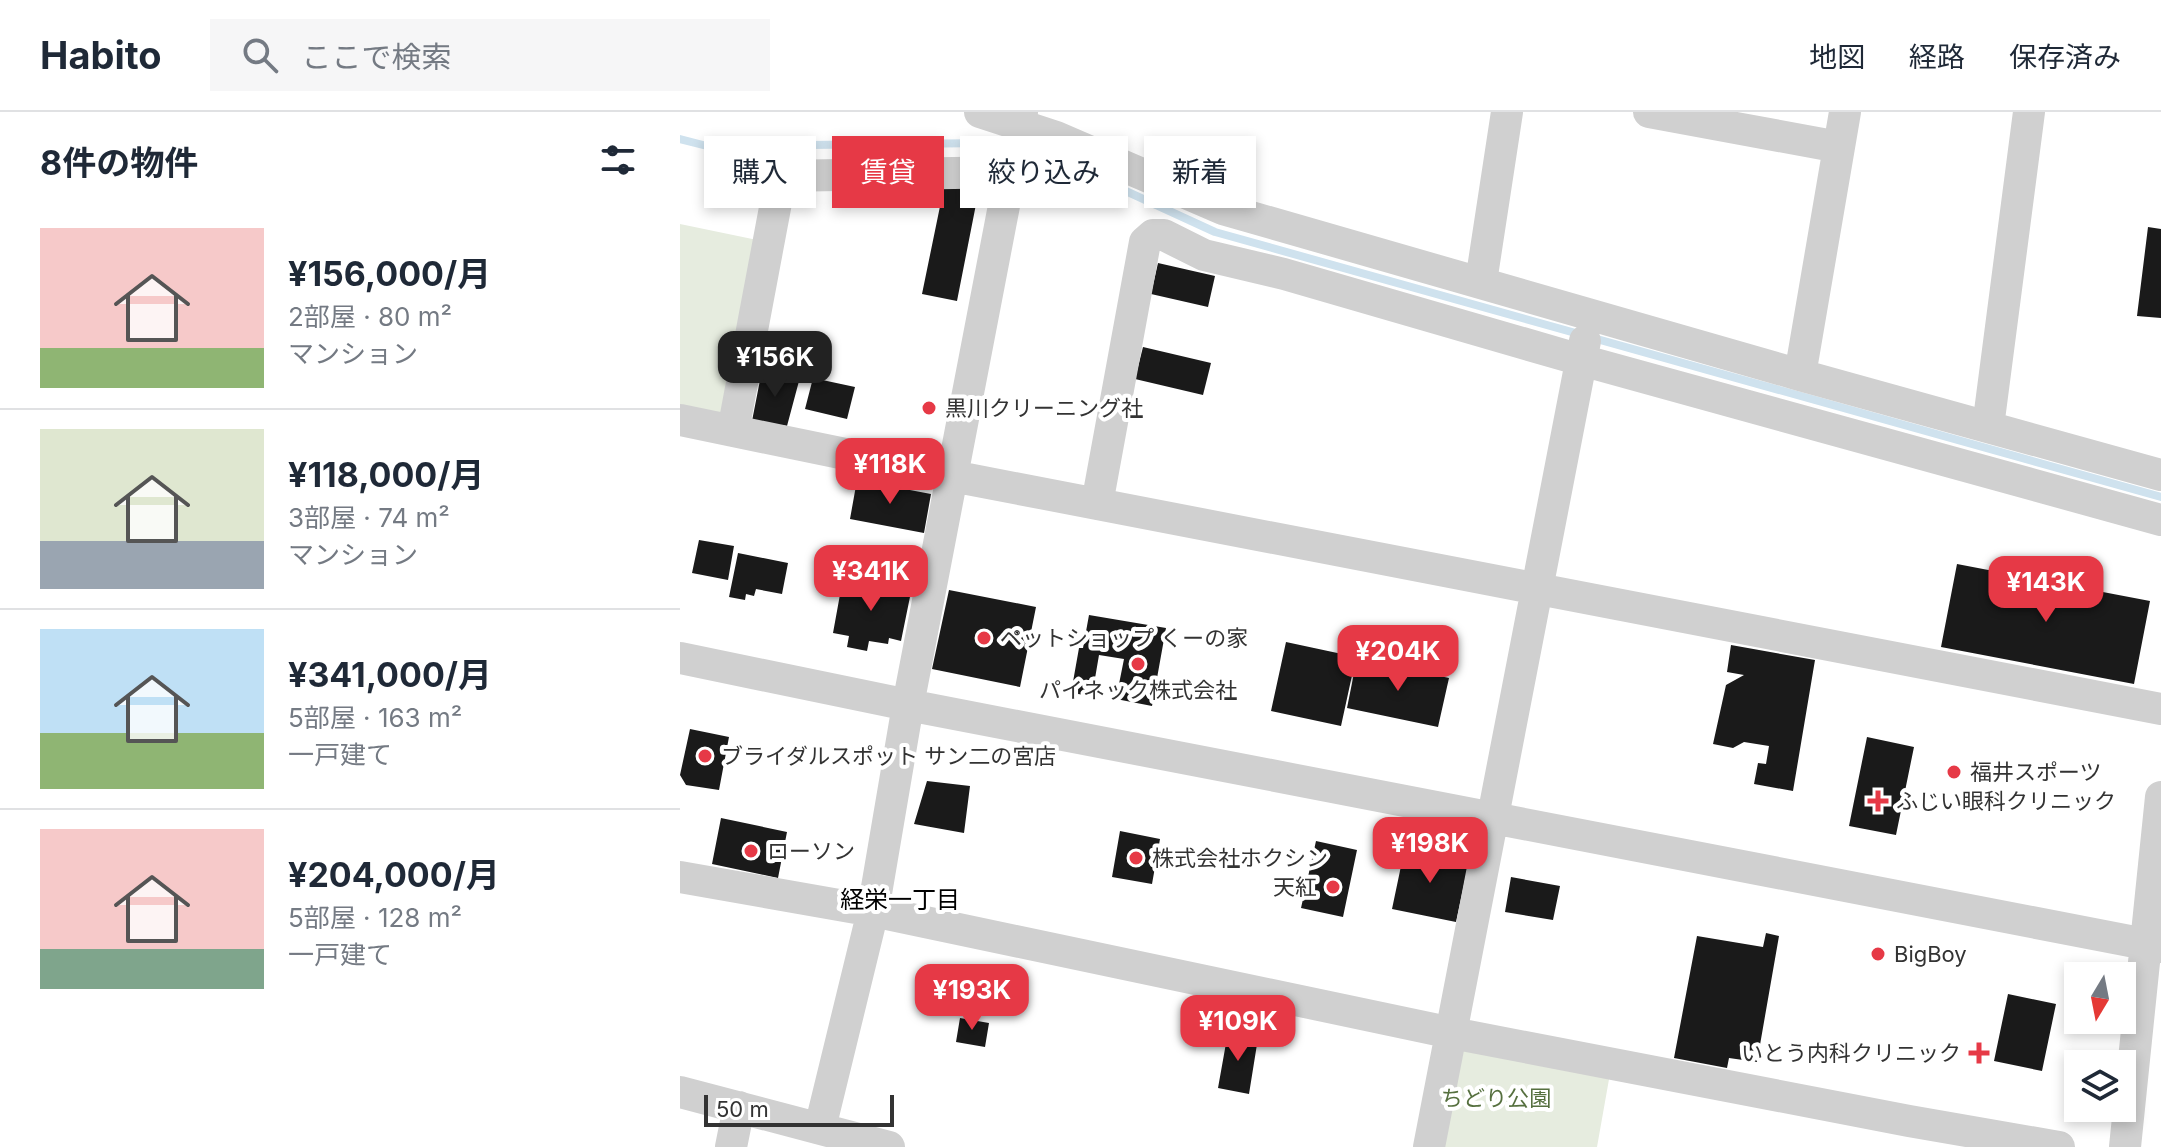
<!DOCTYPE html>
<html lang="ja">
<meta charset="utf-8">
<style>
:root{--surface:#fff;--page:#f6f6f7;--text:#1f2937;--muted:#747a83;--line:#e0e1e3;--accent:#e63946}
body{margin:0;font-family:Inter,"Noto Sans JP",sans-serif;background:var(--page);color:var(--text);height:100vh;display:flex;flex-direction:column;font-size:30px;white-space:nowrap}
*{box-sizing:border-box;margin:0}
p{font-size:26px;color:var(--muted)}
.icon{flex:none;width:44px;height:44px;fill:none;stroke:currentColor;stroke-width:2;stroke-linecap:round;stroke-linejoin:round}
.map{position:relative;flex:1;overflow:hidden}
.panel{display:flex;flex-direction:column;background:var(--surface);width:680px}
.panel>*{flex:none}
.top-card{position:absolute;left:24px;top:24px;width:760px;height:72px;display:flex;gap:16px}
.needle{width:52px;rotate:190deg}
.tools{position:absolute;left:1384px;top:850px;display:grid;gap:16px}
.tools a{display:grid;place-items:center;width:72px;height:72px;border-radius:0px;background:var(--surface);box-shadow:0 4px 12px #0003;font-size:40px}
.scale{position:absolute;left:24px;bottom:20px;width:190px;box-sizing:border-box;padding-left:8px;border:4px solid #333;border-top:0;font-size:22px;line-height:28px;white-space:nowrap;color:#333;-webkit-text-stroke:6px #fff;paint-order:stroke}
.price{position:absolute;translate:-50% -68px;padding:0 18px;border-radius:16px;background:var(--accent);color:#fff;font-size:26px;line-height:52px;filter:drop-shadow(0 2px 4px #0008)}
.price::after{content:'';position:absolute;left:50%;top:48px;width:24px;height:18px;margin-left:-12px;background:inherit;clip-path:polygon(0 0,100% 0,50% 100%)}
.price.selected{background:#222;color:#fff}
ul{padding:0;list-style:none}
li{display:flex;align-items:center;gap:24px;height:200px;padding:0 40px}
li+li{border-top:2px solid var(--line)}
li span{display:grid;place-items:center;flex:none;width:224px;height:160px;border-radius:0px;color:#555}
li>.icon{margin-inline-start:auto}
span .icon{width:96px;height:96px;fill:#fffc;stroke-width:1}
li b{font-size:34px}
h2{display:flex;justify-content:space-between;align-items:center;height:96px;padding:0 40px;font-size:34px}
.pill{padding:0 28px;border-radius:0px;background:var(--surface);box-shadow:0 4px 12px #0003;font-size:28px;line-height:72px}
.pill.selected{background:var(--accent);color:#fff}
header{display:flex;align-items:center;gap:48px;box-sizing:border-box;height:112px;padding:0 40px;background:var(--surface);border-bottom:2px solid var(--line)}
header strong{font-size:38px}
nav{display:flex;gap:44px;margin-inline-start:auto;font-size:28px}
.search{width:560px;height:72px;background:var(--page);display:flex;align-items:center;gap:20px;box-sizing:border-box;padding:0 28px;border-radius:0px;color:var(--muted);font-size:30px}
main{display:flex;flex:1;min-height:0}
.map>svg:first-child{display:block}
.green{fill:#e6ecdf}
.lines{fill:none;stroke-linecap:round;stroke-linejoin:round}
.stream{stroke:#cfe2ee;stroke-width:8}
.building{fill:#1a1a1a}
.minor{stroke:#d0d0d0;stroke-width:32}
.poi-dot{fill:#e63946;stroke:#fff;stroke-width:3}
.labels{text-anchor:middle;stroke-width:8;stroke-linejoin:round;paint-order:stroke}
.poi-label{font-size:22px;fill:#333;stroke:#fff;text-anchor:start}
.park-label{font-size:22px;fill:#56703f;stroke:#fff}
.neighbourhood-label{font-size:24px;fill:#000;stroke:#fff}
</style>
<header>
<strong>Habito</strong>
<div class="search"><svg class="icon" aria-label="search" viewBox="0 0 24 24"><circle cx="10" cy="10" r="6"/><path d="M15 15l6 6"/></svg>ここで検索</div>
<nav><a>地図</a><a>経路</a><a>保存済み</a></nav>
</header>
<main>
<section class="panel">
<h2>8件の物件<svg class="icon" aria-label="filters" viewBox="0 0 24 24"><path d="M4 7h16M4 17h16"/><circle cx="9" cy="7" r="2"/><circle cx="15" cy="17" r="2"/></svg></h2>
<ul>
<li><span style="background:linear-gradient(#f6c9c9 75%,#8fb573 0)"><svg class="icon" aria-label="home" viewBox="0 0 24 24"><path d="M3 11l9-7 9 7M6 9v11h12V9"/></svg></span><div><b>¥156,000/月</b><p>2部屋 · 80 m²</p><p>マンション</p></div></li>
<li><span style="background:linear-gradient(#dfe7d0 70%,#9aa5b1 0)"><svg class="icon" aria-label="home" viewBox="0 0 24 24"><path d="M3 11l9-7 9 7M6 9v11h12V9"/></svg></span><div><b>¥118,000/月</b><p>3部屋 · 74 m²</p><p>マンション</p></div></li>
<li><span style="background:linear-gradient(#bfe0f5 65%,#8fb573 0)"><svg class="icon" aria-label="home" viewBox="0 0 24 24"><path d="M3 11l9-7 9 7M6 9v11h12V9"/></svg></span><div><b>¥341,000/月</b><p>5部屋 · 163 m²</p><p>一戸建て</p></div></li>
<li><span style="background:linear-gradient(#f6c9c9 75%,#7fa58c 0)"><svg class="icon" aria-label="home" viewBox="0 0 24 24"><path d="M3 11l9-7 9 7M6 9v11h12V9"/></svg></span><div><b>¥204,000/月</b><p>5部屋 · 128 m²</p><p>一戸建て</p></div></li>
</ul>
</section>
<div class="map">
<svg width="1481" height="1035" viewBox="0 0 1481 1035">
<rect width="100%" height="100%" fill="#fff"/>
<path class="green" d="M 0,112 L 82,129 L 50,314 L 0,303 Z
M 774,928 L 931,956 L 917,1035 L 753,1035 Z"/>
<g class="lines">
<path class="stream" d="M 0,27 L 27,34 L 309,31 L 330,35
M 343,38 L 363,41 L 535,120 L 1481,385"/>
</g>
<path class="building" d="M 265,70 L 299,77 L 277,189 L 242,182 Z
M 1468,115 L 1481,117 L 1481,206 L 1457,204 Z
M 478,151 L 535,164 L 528,195 L 471,182 Z
M 463,235 L 531,251 L 523,283 L 455,267 Z
M 82,258 L 119,269 L 107,314 L 72,309 Z
M 133,266 L 175,275 L 167,307 L 125,297 Z
M 177,368 L 251,382 L 244,421 L 170,407 Z
M 19,428 L 54,434 L 48,468 L 12,461 Z
M 58,441 L 108,451 L 102,482 L 76,477 L 74,484 L 66,482 L 65,488 L 49,485 Z
M 1277,452 L 1470,489 L 1454,572 L 1261,535 Z
M 163,466 L 197,473 L 198,470 L 206,471 L 205,475 L 215,477 L 216,471 L 232,475 L 221,529 L 209,526 L 208,532 L 189,529 L 187,539 L 167,535 L 169,524 L 153,521 Z
M 269,478 L 356,495 L 340,575 L 252,557 Z
M 409,503 L 486,516 L 472,594 L 436,587 L 444,547 L 419,543 L 412,584 L 391,581 L 399,536 L 403,536 Z
M 606,530 L 676,545 L 661,614 L 591,599 Z
M 1051,533 L 1135,548 L 1113,679 L 1074,672 L 1078,651 L 1086,652 L 1089,634 L 1064,630 L 1053,636 L 1033,632 L 1046,573 L 1064,563 L 1047,560 Z
M 677,546 L 769,566 L 758,615 L 667,596 Z
M 10,617 L 49,625 L 39,678 L 6,673 L 0,663 Z
M 1187,625 L 1234,635 L 1216,723 L 1169,714 Z
M 247,669 L 290,674 L 284,721 L 234,712 Z
M 41,706 L 107,720 L 98,766 L 32,752 Z
M 440,719 L 480,727 L 472,772 L 432,765 Z
M 636,729 L 677,738 L 663,805 L 621,796 Z
M 725,735 L 789,749 L 776,810 L 712,797 Z
M 831,765 L 880,774 L 873,808 L 825,800 Z
M 1086,821 L 1099,824 L 1077,950 L 1049,946 L 1047,956 L 994,946 L 1017,824 L 1083,835 Z
M 1328,882 L 1376,892 L 1362,959 L 1314,949 Z
M 280,906 L 309,911 L 305,935 L 276,930 Z
M 548,920 L 578,926 L 569,982 L 538,976 Z"/>
<g class="lines">
<path class="minor" d="M 300,0 L 376,25 L 543,97 L 1120,263 L 1481,363
M 969,0 L 1159,35
M 801,170 L 827,0
M 1120,263 L 1165,0
M 0,308 L 272,364 L 1481,597
M 1308,315 L 1349,0
M 53,319 L 101,64 L 331,60
M 417,392 L 465,130 L 473,123 L 484,123 L 524,143 L 604,162 L 901,248 L 1481,408
M 0,546 L 228,593 L 1481,835
M 0,765 L 193,799 L 772,921 L 1229,1009 L 1379,1035
M 0,980 L 209,1035
M 140,1016 L 193,799 L 228,593 L 342,0
M 51,1035 L 59,995
M 749,1035 L 905,229
M 1445,1035 L 1481,685"/>
</g>
<g class="poi-dot">
<circle cx="249" cy="296" r="8"/>
<circle cx="304" cy="526" r="8"/>
<circle cx="458" cy="552" r="8"/>
<circle cx="25" cy="644" r="8"/>
<circle cx="1274" cy="660" r="8"/>
<path d="M1194 677h8v8h8v8h-8v8h-8v-8h-8v-8h8z"/>
<circle cx="71" cy="739" r="8"/>
<circle cx="456" cy="746" r="8"/>
<circle cx="653" cy="775" r="8"/>
<circle cx="1198" cy="842" r="8"/>
<path d="M1295 929h8v8h8v8h-8v8h-8v-8h-8v-8h8z"/>
</g>
<g class="labels">
<g class="poi-label">
<text x="265" y="304">黒川クリーニング社</text>
<text x="320" y="534">ペットショップ くーの家</text>
<text x="458" y="586" text-anchor="middle">パイネック株式会社</text>
<text x="41" y="652">ブライダルスポット サン二の宮店</text>
<text x="1290" y="668">福井スポーツ</text>
<text x="1216" y="697">ふじい眼科クリニック</text>
<text x="87" y="747">ローソン</text>
<text x="472" y="754">株式会社ホクシン</text>
<text x="637" y="783" text-anchor="end">天紅</text>
<text x="1214" y="850">BigBoy</text>
<text x="1281" y="949" text-anchor="end">いとう内科クリニック</text>
</g>
<g class="park-label">
<text x="816" y="994">ちどり公園</text>
</g>
<g class="neighbourhood-label">
<text x="220" y="796">経栄一丁目</text>
</g>
</g>
</svg>
<div class="tools">
<a><svg class="needle" viewBox="-14 -14 28 28"><path d="M0-13l5 13h-10z" fill="#e53935"/><path d="M0 13l5-13h-10z" fill="#747a83"/></svg></a>
<a><svg class="icon" aria-label="layers" viewBox="0 0 24 24"><path d="M12 4l9 5-9 5-9-5zM3 14l9 5 9-5"/></svg></a>
</div>
<div class="scale">50 m</div>
<b class="price selected" style="left:95px;top:287px">¥156K</b>
<b class="price" style="left:210px;top:394px">¥118K</b>
<b class="price" style="left:191px;top:501px">¥341K</b>
<b class="price" style="left:1366px;top:512px">¥143K</b>
<b class="price" style="left:718px;top:581px">¥204K</b>
<b class="price" style="left:750px;top:773px">¥198K</b>
<b class="price" style="left:292px;top:920px">¥193K</b>
<b class="price" style="left:558px;top:951px">¥109K</b>
<div class="top-card">
<a class="pill">購入</a>
<a class="pill selected">賃貸</a>
<a class="pill">絞り込み</a>
<a class="pill">新着</a>
</div>
</div>
</main>
